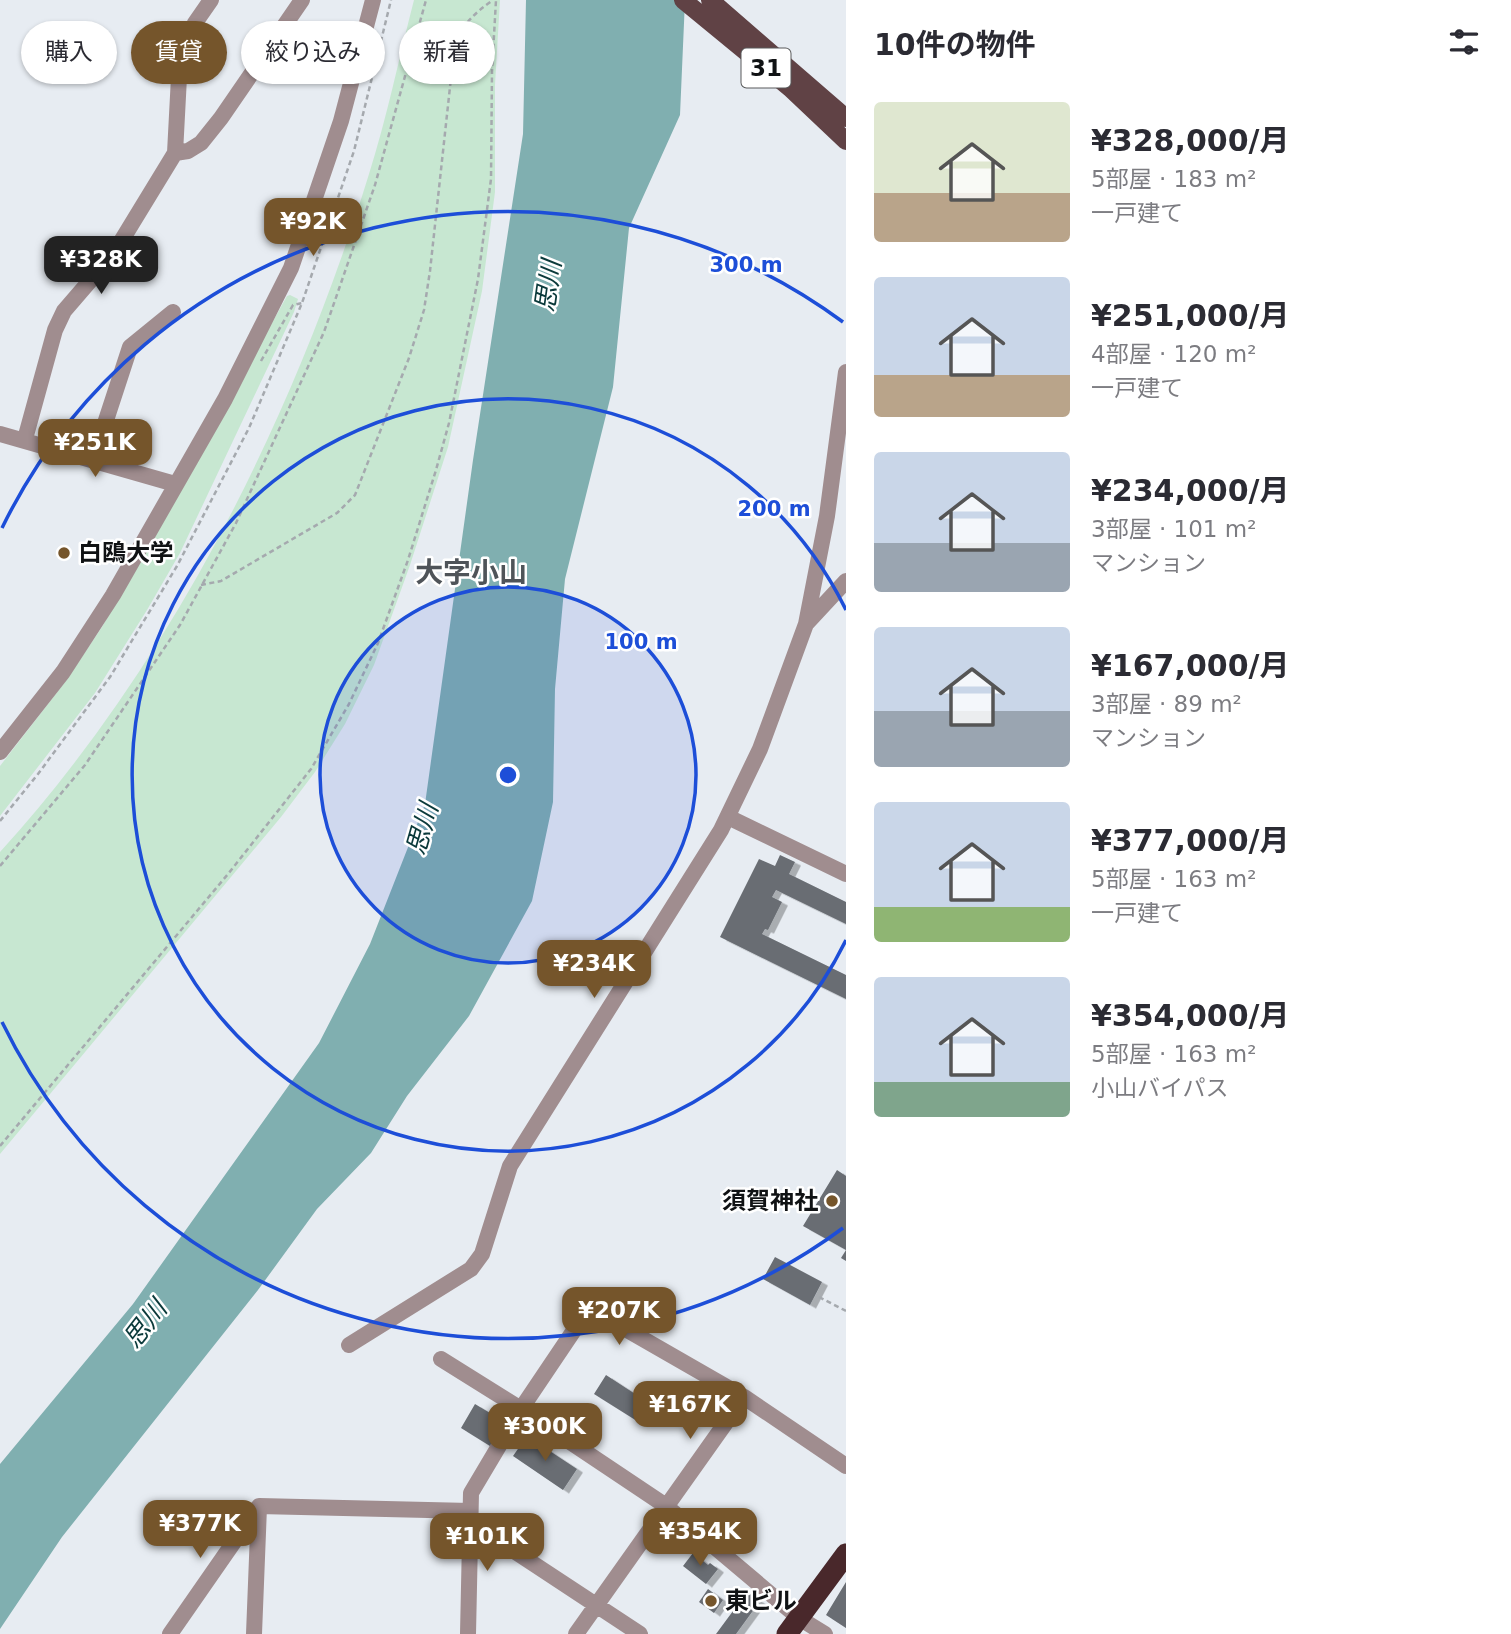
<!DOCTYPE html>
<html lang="ja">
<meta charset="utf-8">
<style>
:root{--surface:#fff;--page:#f2f2f3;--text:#2b2b33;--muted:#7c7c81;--accent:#75552b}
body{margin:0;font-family:"DejaVu Sans","Noto Sans JP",sans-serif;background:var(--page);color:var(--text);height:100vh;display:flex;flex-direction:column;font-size:26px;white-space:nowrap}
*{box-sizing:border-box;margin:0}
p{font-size:23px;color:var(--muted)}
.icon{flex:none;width:38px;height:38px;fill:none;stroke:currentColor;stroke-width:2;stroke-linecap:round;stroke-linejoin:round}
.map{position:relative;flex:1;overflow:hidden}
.drawer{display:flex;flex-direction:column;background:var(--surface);width:665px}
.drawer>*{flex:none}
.hud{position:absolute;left:21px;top:21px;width:665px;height:63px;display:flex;gap:14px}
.price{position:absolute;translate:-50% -60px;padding:0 16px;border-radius:14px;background:var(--accent);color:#fff;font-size:23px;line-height:46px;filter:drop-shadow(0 2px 4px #0008)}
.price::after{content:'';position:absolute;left:50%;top:42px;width:21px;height:16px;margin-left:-10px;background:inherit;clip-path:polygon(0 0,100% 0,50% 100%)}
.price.selected{background:#222;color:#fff}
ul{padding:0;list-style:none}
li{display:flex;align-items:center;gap:21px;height:175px;padding:0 28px}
li span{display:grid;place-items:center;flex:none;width:196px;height:140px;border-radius:7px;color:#555}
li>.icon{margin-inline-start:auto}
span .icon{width:84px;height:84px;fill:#fffc;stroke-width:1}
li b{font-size:30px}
h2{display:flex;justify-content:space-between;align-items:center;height:84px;padding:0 28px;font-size:30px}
.tag{padding:0 24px;border-radius:32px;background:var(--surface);box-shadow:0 2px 5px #0004;font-size:24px;line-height:63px}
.tag.selected{background:var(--accent);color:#fff}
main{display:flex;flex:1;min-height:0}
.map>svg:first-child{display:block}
.green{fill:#c7e7d1}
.water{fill:#80afb0}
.building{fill:#696d73;filter:url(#shadow)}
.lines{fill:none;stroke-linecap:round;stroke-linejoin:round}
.path{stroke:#a5a9ae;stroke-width:2.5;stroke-dasharray:5 3.5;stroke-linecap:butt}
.minor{stroke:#a08d8f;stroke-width:16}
.major{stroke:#604245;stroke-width:18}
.highway{stroke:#49282b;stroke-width:21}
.ring{fill:none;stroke:#1d4ed8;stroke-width:3.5}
.poi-dot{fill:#75552b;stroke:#fff;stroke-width:2.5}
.labels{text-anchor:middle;stroke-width:5;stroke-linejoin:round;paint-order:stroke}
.shield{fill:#fff;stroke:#58595a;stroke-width:2}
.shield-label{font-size:23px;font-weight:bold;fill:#101214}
.poi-label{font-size:24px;font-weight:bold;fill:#101214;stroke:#fff;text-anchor:start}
.water-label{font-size:26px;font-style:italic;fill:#0a393a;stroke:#fff}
.quarter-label{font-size:28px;font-weight:bold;fill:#4f5459;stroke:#fff}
.centre{fill:#1d4ed8;stroke:#fff;stroke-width:3.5}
.ring-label{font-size:21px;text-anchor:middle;font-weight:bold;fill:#1d4ed8;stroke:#fff;stroke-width:5;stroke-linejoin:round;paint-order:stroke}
</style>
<main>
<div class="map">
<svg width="846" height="1634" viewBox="0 0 846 1634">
<defs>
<filter id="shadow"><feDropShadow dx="6" dy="3.5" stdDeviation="0" flood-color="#0004"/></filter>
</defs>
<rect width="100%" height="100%" fill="#e7ecf2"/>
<path class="green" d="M 414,0 L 500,0 L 495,85 L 495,192 L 482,291 L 448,447 L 410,565 L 374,665 L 345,724 L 315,772 L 281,817 L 0,1154 L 0,852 C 172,663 294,417 369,174 C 387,117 399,58 414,0 Z
M 290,295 L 298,299 L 294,312 L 180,553 L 147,610 L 95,693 L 0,816 L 0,766 L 65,682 L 102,627 L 287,296 Z"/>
<path class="water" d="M 526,0 L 685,0 L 680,115 L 629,228 L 613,387 L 565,579 L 555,689 L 553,802 L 532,901 L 469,1016 L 407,1096 L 371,1153 L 317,1209 L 258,1290 L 62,1537 L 0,1629 L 0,1464 L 133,1304 L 319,1043 L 370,944 L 425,804 L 473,460 L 523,134 Z"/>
<path class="building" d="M 780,855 L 795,862 L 789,874 L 846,902 L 846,924 L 776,890 L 772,897 L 782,902 L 768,930 L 765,929 L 762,934 L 846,975 L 846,999 L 720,937 L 759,859 L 775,866 Z
M 837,1170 L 846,1176 L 846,1261 L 841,1258 L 846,1250 L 803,1226 Z
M 775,1257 L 822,1282 L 810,1305 L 763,1279 Z
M 606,1375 L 649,1403 L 637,1421 L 594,1394 Z
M 475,1404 L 505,1422 L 490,1446 L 461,1428 Z
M 527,1436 L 577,1469 L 563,1490 L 513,1456 Z
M 693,1553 L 708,1565 L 710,1563 L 718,1569 L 706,1584 L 683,1566 Z
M 846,1582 L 846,1628 L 826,1615 Z
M 708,1589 L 723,1600 L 714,1613 L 699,1602 Z
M 747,1592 L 760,1601 L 736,1634 L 716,1634 Z"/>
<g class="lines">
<path class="path" d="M 261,361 L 293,305 L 302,303
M 201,585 L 221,581 L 337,513 L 355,495 L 409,358 L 424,310 L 430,271 L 455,41 C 465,22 476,12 493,0
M 0,821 L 38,774 L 110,677 L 177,566 L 249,428 L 302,303 L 354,151 L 391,0
M 0,866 L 85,765 L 180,625 L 236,523 L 324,332 L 375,185 L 426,0
M 0,1146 L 228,874 L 311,769 L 349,704 L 378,643 L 408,560 L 436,470 L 449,423 L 478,279 L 491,179 L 492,71 L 496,0
M 819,1297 L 846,1311"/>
<path class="minor" d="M 175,153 L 188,151 L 201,143 L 221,118 L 302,0
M 0,434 L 175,484
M 25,439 L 55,330 L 64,311 L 114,253 L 175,153 L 180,58 L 195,23 L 211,0
M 93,460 L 130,347 L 173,312
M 806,624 L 846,581
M 0,752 L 63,672 L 113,595 L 225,399 L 291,268 L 341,121 L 373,0
M 728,817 L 846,874
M 349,1345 L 471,1269 L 482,1254 L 510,1166 L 721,830 L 760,749 L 806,624 L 827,516 L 846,372
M 441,1359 L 521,1409 L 666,1506 L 799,1618 L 825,1634
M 259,1506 L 470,1511
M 470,1522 L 640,1634
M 170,1634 L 259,1506
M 254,1634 L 259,1507
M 468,1634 L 471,1493 L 521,1409 L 589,1308 L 744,1397 L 846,1466
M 576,1634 L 744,1397"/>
<path class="major" d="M 683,0 L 790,88 L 846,141
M 710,0 L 846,118"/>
<path class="highway" d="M 787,1634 L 846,1554"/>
</g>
<circle cx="508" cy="775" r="188" fill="#1d4ed8" fill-opacity=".12"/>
<g class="ring">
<circle cx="508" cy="775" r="188"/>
<path d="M846 940A376 376 0 1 1 846 610"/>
<path d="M843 1228A563 563 0 0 1 2 1022M2 528A563 563 0 0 1 843 322"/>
</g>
<g class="poi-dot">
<circle cx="64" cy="553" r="7"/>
<circle cx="832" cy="1201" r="7"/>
<circle cx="711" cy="1601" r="7"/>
</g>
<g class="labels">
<rect class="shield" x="741.5" y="48.5" width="49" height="39" rx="5"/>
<g class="shield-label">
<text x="766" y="76">31</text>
</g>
<g class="poi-label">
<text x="78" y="561">白鴎大学</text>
<text x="818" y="1209" text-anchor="end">須賀神社</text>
<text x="725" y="1609">東ビル</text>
</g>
<g class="water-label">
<text transform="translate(548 286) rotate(-82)" y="9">思川</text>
<text transform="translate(422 829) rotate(-74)" y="9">思川</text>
<text transform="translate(145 1324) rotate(-52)" y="9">思川</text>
</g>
<g class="quarter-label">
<text x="471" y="582">大字小山</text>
</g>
</g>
<circle cx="508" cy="775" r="10" class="centre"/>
<g class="ring-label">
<text x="746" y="272">300 m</text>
<text x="774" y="516">200 m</text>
<text x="641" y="649">100 m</text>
</g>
</svg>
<b class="price" style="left:313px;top:258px">¥92K</b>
<b class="price selected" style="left:101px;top:296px">¥328K</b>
<b class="price" style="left:95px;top:479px">¥251K</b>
<b class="price" style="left:594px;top:1000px">¥234K</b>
<b class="price" style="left:619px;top:1347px">¥207K</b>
<b class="price" style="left:690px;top:1441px">¥167K</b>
<b class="price" style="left:545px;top:1463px">¥300K</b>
<b class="price" style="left:200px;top:1560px">¥377K</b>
<b class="price" style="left:700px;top:1568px">¥354K</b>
<b class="price" style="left:487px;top:1573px">¥101K</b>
<div class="hud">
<a class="tag">購入</a>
<a class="tag selected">賃貸</a>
<a class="tag">絞り込み</a>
<a class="tag">新着</a>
</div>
</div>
<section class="drawer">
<h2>10件の物件<svg class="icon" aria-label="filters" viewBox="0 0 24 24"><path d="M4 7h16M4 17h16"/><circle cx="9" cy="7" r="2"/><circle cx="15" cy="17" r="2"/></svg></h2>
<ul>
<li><span style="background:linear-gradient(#dfe7d0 65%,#b9a48a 0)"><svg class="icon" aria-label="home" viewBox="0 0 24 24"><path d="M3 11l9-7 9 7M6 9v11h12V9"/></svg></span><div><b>¥328,000/月</b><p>5部屋 · 183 m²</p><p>一戸建て</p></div></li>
<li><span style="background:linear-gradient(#c9d6e8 70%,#b9a48a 0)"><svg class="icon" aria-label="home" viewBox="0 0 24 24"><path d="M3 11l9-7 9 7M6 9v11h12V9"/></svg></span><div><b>¥251,000/月</b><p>4部屋 · 120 m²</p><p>一戸建て</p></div></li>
<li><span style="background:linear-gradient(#c9d6e8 65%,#9aa5b1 0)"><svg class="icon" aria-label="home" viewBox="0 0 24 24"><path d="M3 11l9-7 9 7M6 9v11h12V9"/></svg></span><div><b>¥234,000/月</b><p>3部屋 · 101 m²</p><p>マンション</p></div></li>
<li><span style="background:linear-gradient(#c9d6e8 60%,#9aa5b1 0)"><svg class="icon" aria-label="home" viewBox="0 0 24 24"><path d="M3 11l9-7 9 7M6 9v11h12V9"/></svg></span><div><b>¥167,000/月</b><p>3部屋 · 89 m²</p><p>マンション</p></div></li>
<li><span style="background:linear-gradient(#c9d6e8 75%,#8fb573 0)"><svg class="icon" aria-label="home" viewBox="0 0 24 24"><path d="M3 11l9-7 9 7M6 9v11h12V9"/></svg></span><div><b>¥377,000/月</b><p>5部屋 · 163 m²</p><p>一戸建て</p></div></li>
<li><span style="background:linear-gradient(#c9d6e8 75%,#7fa58c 0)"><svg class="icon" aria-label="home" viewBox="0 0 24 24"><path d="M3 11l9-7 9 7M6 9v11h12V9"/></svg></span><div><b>¥354,000/月</b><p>5部屋 · 163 m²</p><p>小山バイパス</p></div></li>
</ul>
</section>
</main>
